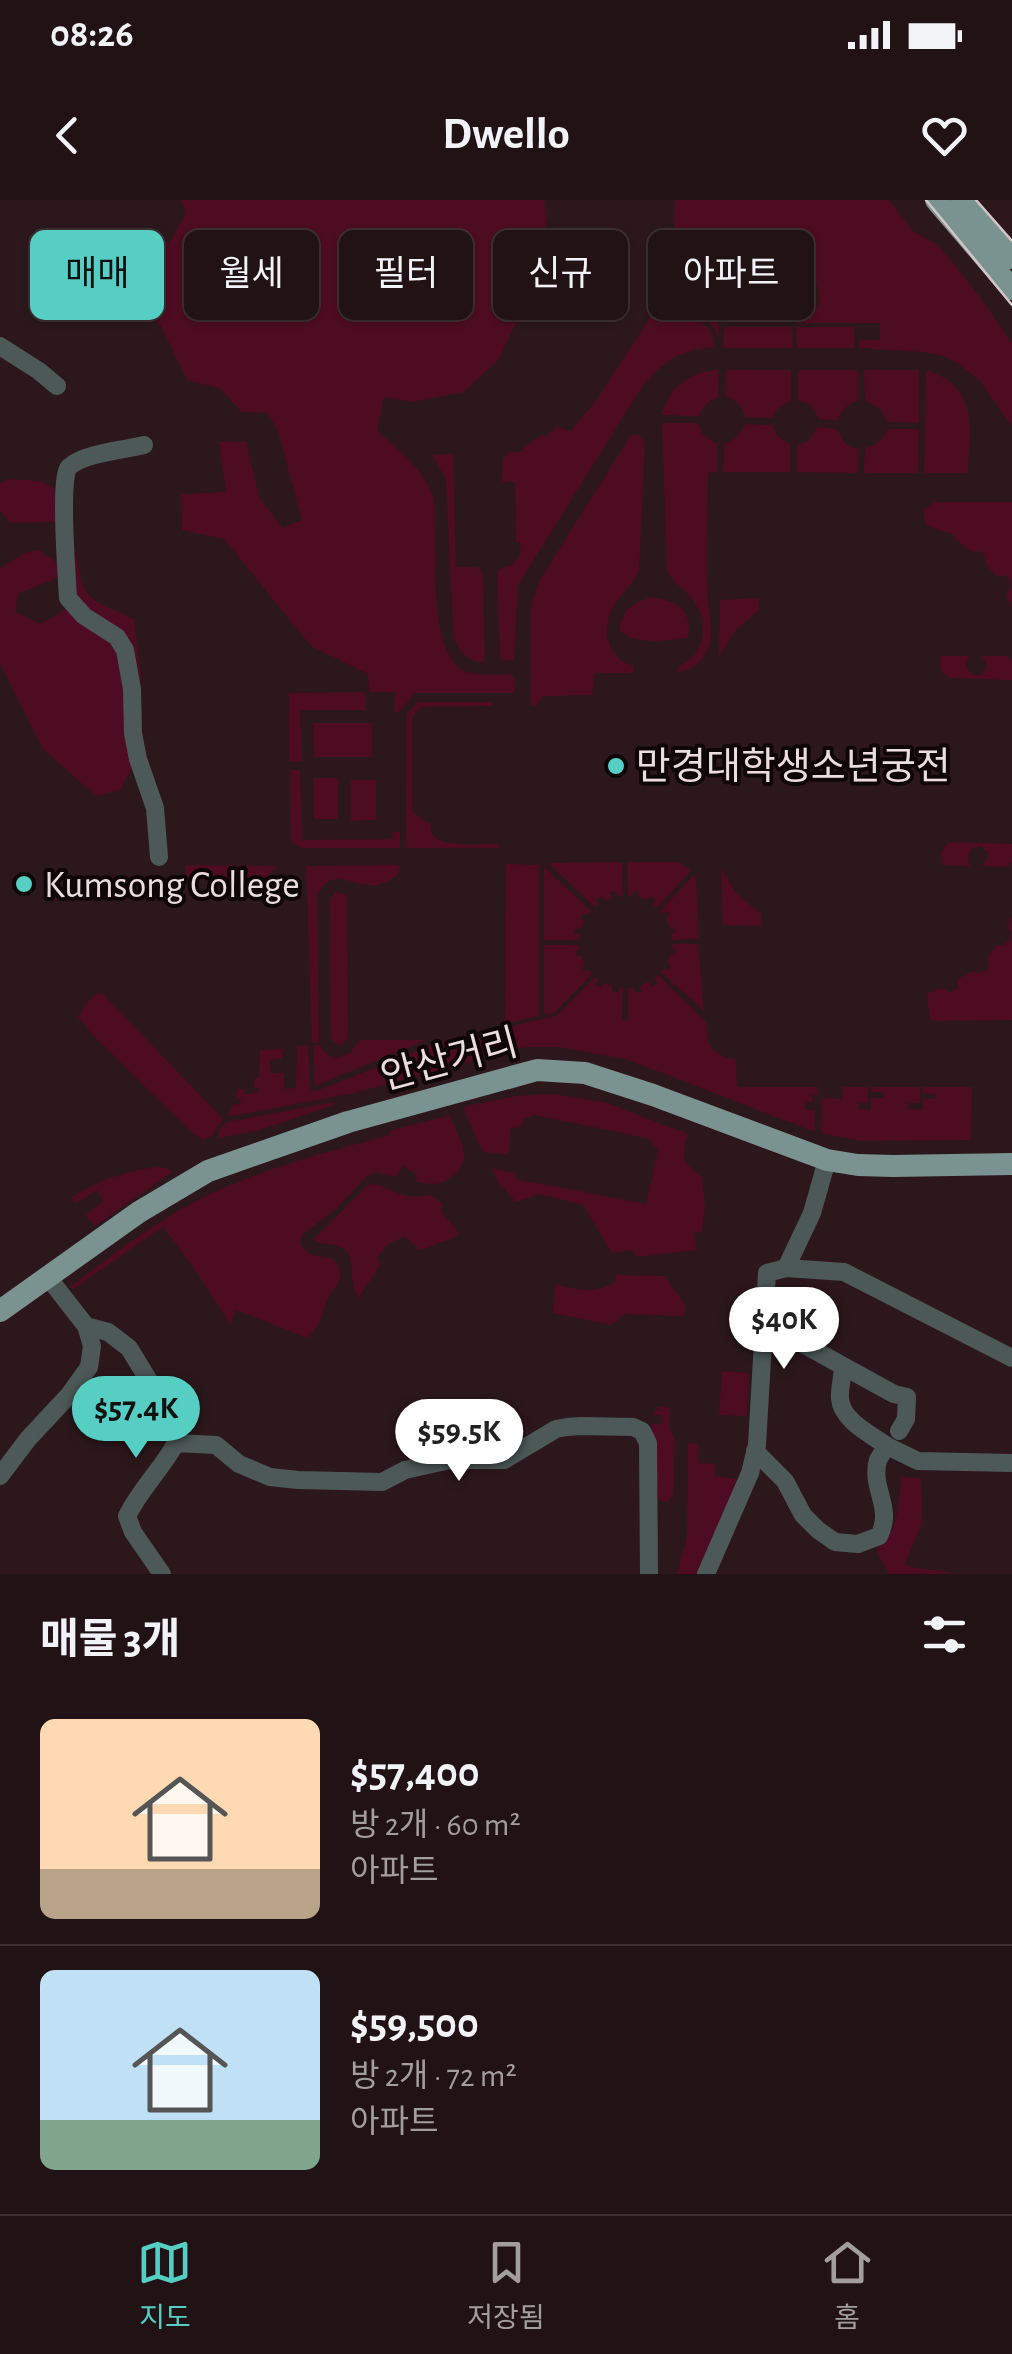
<!DOCTYPE html>
<html lang="ko">
<meta charset="utf-8">
<style>
:root{--surface:#211215;--page:#2d2022;--text:#f1f3f6;--muted:#a29ea0;--line:#3e3234;--accent:#56cec4}
body{margin:0;font-family:"Alegreya Sans","Noto Sans KR",sans-serif;background:var(--page);color:var(--text);height:100vh;display:flex;flex-direction:column;font-size:38px;white-space:nowrap}
*{box-sizing:border-box;margin:0}
p{font-size:32px;color:var(--muted)}
.icon{flex:none;width:55px;height:55px;fill:none;stroke:currentColor;stroke-width:2;stroke-linecap:round;stroke-linejoin:round}
.map{position:relative;height:1374px;overflow:hidden}
.details{display:flex;flex-direction:column;background:var(--surface);flex:1}
.details>*{flex:none}
.top-card{position:absolute;left:30px;top:30px;width:952px;height:90px;display:flex;gap:20px}
.price{position:absolute;translate:-50% -85px;padding:0 22px;border-radius:35px;background:#fff;color:#222;font-size:32px;line-height:65px;filter:drop-shadow(0 2px 5px #0008)}
.price::after{content:'';position:absolute;left:50%;top:60px;width:30px;height:22px;margin-left:-15px;background:inherit;clip-path:polygon(0 0,100% 0,50% 100%)}
.price.active{background:var(--accent);color:#111}
ul{padding:0;list-style:none}
li{display:flex;align-items:center;gap:30px;height:250px;padding:0 40px}
li+li{border-top:2px solid var(--line)}
li span{display:grid;place-items:center;flex:none;width:280px;height:200px;border-radius:15px;color:#555}
li>.icon{margin-inline-start:auto}
span .icon{width:120px;height:120px;fill:#fffc;stroke-width:1}
li b{font-size:42px}
h2{display:flex;justify-content:space-between;align-items:center;height:120px;padding:0 40px;font-size:42px}
.chip{padding:0 35px;border-radius:15px;background:var(--surface);box-shadow:0 2px 8px #0004,0 0 0 2px var(--line);font-size:35px;line-height:90px}
.chip.active{background:var(--accent);color:#111}
.status{display:flex;justify-content:space-between;align-items:center;height:70px;padding:0 50px;background:var(--surface);direction:ltr}
.status svg{height:28px;fill:currentColor}
header{display:flex;justify-content:space-between;align-items:center;height:130px;padding:0 40px;background:var(--surface);font-size:45px;font-weight:600}
.menu{display:flex;justify-content:space-around;align-items:center;height:140px;border-top:2px solid var(--line);background:var(--surface);font-size:28px;color:var(--muted)}
.menu a{display:grid;justify-items:center;gap:5px}
.menu .active{color:var(--accent)}
.map>svg:first-child{display:block}
.green{fill:#4d0c21}
.lines{fill:none;stroke-linecap:round;stroke-linejoin:round}
.minor{stroke:#4d5957;stroke-width:18}
.major{stroke:#7b9390;stroke-width:22}
.tram{stroke:#d3c4c6;stroke-width:2.5}
.poi-dot{fill:#56cec4;stroke:#0e0607;stroke-width:4}
.labels{text-anchor:middle;stroke-width:8;stroke-linejoin:round;paint-order:stroke}
.poi-label{font-size:38px;fill:#ebdcde;stroke:#0e0607;text-anchor:start}
.street-label{font-size:38px;fill:#ebdcde;stroke:#0e0607}
</style>
<div class="status"><b>08:26</b><svg viewBox="0 0 49 12"><path d="M0 12V9h3v3zM5 12V6h3v6zM10 12V3h3v9zM15 12V0h3v12zM26 1h20v11H26zM47 4h2v5h-2z"/></svg></div>
<header><svg class="icon" aria-label="back" viewBox="0 0 24 24"><path d="M15 5l-7 7 7 7"/></svg>Dwello<svg class="icon" aria-label="heart" viewBox="0 0 24 24"><path d="M12 20l-8-8c-3-5 5-10 8-4 3-6 11-1 8 4z"/></svg></header>
<div class="map">
<svg width="1012" height="1374" viewBox="0 0 1012 1374">
<rect width="100%" height="100%" fill="#2c181c"/>
<path class="green" d="M 180,0 L 544,0 L 547,18 L 532,91 L 498,160 L 464,192 L 412,202 L 384,197 L 377,230 C 397,249 421,266 432,294 C 436,305 434,320 435,332 C 436,365 430,453 464,471 C 476,476 497,475 510,474 L 515,479 L 514,493 L 415,493 L 399,512 L 394,512 L 396,492 L 369,492 L 368,474 L 311,446 L 224,339 L 182,330 L 181,294 L 226,292 L 219,241 L 246,242 L 260,299 L 283,328 L 302,320 L 278,231 L 268,213 L 241,212 L 221,189 L 187,180 L 161,126 L 135,102 L 143,60 L 171,40 L 187,12 Z
M 675,0 L 889,0 L 914,32 L 938,45 L 974,89 L 1012,143 L 1012,226 L 979,180 L 957,163 L 943,156 L 926,152 L 859,148 L 859,140 L 880,140 L 880,123 L 796,123 C 807,117 821,111 819,94 C 813,48 735,94 792,122 L 719,122 L 718,138 C 706,107 681,102 652,94 L 674,30 Z
M 683,109 C 699,116 713,129 714,147 C 677,151 662,162 640,190 L 518,385 L 514,460 L 503,461 L 500,458 L 497,372 L 504,367 L 512,365 L 520,355 L 521,343 L 516,342 L 515,282 L 502,282 L 503,259 L 511,251 L 517,253 L 541,235 L 546,237 L 556,227 L 571,231 L 597,199 L 655,110 L 665,112 Z
M 724,127 L 792,127 L 793,148 L 723,148 Z
M 796,127 L 854,127 L 854,148 L 797,148 Z
M 719,170 L 718,197 C 708,201 703,206 699,216 L 661,215 C 669,187 690,171 719,170 Z
M 726,170 L 791,170 L 791,201 C 781,205 777,209 773,218 L 745,217 C 742,205 737,200 725,197 Z
M 798,170 L 858,170 L 859,200 C 848,204 842,209 838,220 L 818,219 C 816,207 809,203 798,201 Z
M 864,170 L 919,170 L 919,223 L 887,222 C 883,209 877,205 865,201 Z
M 926,170 C 981,187 969,229 968,273 L 924,273 Z
M 662,223 L 698,223 C 701,234 706,239 717,243 L 717,272 L 708,273 C 708,314 705,357 708,398 C 709,416 715,434 707,451 C 700,465 691,471 677,472 L 678,467 C 704,455 710,427 695,403 C 687,391 674,384 667,371 Z
M 745,224 L 772,225 C 775,234 781,240 790,244 L 790,272 L 723,272 L 724,244 C 735,240 741,235 745,224 Z
M 818,227 L 838,229 C 841,241 846,247 859,249 L 858,273 L 797,272 L 797,245 L 807,242 Z
M 888,229 L 919,229 L 918,273 L 864,273 L 865,248 C 877,246 882,239 888,229 Z
M 633,235 L 639,235 L 645,243 L 639,370 C 634,385 623,391 615,404 C 600,428 606,457 633,466 L 633,473 L 595,473 L 592,495 L 543,496 L 535,506 L 531,505 L 531,405 L 539,381 L 628,240 Z
M 453,254 L 456,367 L 477,367 L 483,373 L 485,459 L 483,463 C 465,460 455,448 453,431 L 446,279 L 432,255 Z
M 10,279 L 40,281 L 53,287 L 58,307 L 57,322 L 10,323 L 0,310 L 0,283 Z
M 934,302 L 1012,302 L 1012,407 L 1006,394 L 1011,388 L 1010,380 L 1004,375 L 996,376 L 986,364 L 984,354 L 980,351 L 972,352 L 956,340 L 952,333 L 943,332 L 926,325 L 923,311 Z
M 39,350 L 56,362 L 58,378 L 19,393 L 15,411 L 40,424 L 57,415 L 71,404 L 72,350 C 81,363 78,377 85,390 C 95,406 119,410 134,420 L 141,477 L 131,569 L 120,590 L 96,596 L 43,549 L 0,463 L 0,368 L 25,353 Z
M 651,397 C 678,401 693,410 688,438 C 668,440 634,446 619,430 C 624,408 631,404 651,397 Z
M 759,398 L 759,410 L 734,432 L 719,457 L 720,400 Z
M 941,456 L 970,456 C 965,462 965,465 969,472 L 978,476 L 986,470 L 987,464 L 981,456 L 1007,456 L 1012,462 L 1012,480 L 950,478 C 940,474 939,466 941,456 Z
M 365,492 L 366,510 L 300,510 L 302,561 L 289,562 L 289,493 Z
M 418,502 L 493,502 L 494,506 L 421,507 L 412,517 L 412,611 L 425,622 L 430,622 C 431,629 431,634 436,638 C 447,647 485,644 499,644 L 498,648 L 406,648 L 407,513 Z
M 313,523 L 372,523 L 372,557 L 314,557 Z
M 290,570 L 300,570 L 302,640 L 392,639 L 393,632 L 400,632 L 400,648 L 302,648 L 293,643 L 291,636 Z
M 314,578 L 338,578 L 338,619 L 314,619 Z
M 351,580 L 376,580 L 376,620 L 351,621 Z
M 952,642 L 1012,644 L 1012,662 L 1008,667 L 982,666 L 988,658 L 988,652 L 980,646 L 971,649 C 967,656 967,659 971,666 L 943,665 L 941,653 L 947,644 Z
M 622,662 L 623,696 L 618,696 L 616,691 L 610,692 L 611,698 L 605,701 L 602,696 L 596,699 L 598,704 L 595,707 L 548,663 Z
M 627,662 L 679,662 L 691,670 L 657,708 L 653,704 L 655,699 L 650,696 L 647,700 L 638,697 L 639,692 L 634,691 L 632,696 L 628,695 Z
M 506,664 L 539,665 L 539,816 L 501,825 L 505,818 Z
M 185,665 L 277,666 L 267,677 L 186,678 Z
M 400,665 L 398,675 C 391,679 384,684 376,685 C 351,688 334,664 317,695 L 319,842 L 312,843 L 306,666 Z
M 544,667 L 591,711 L 588,715 L 583,713 L 580,718 L 584,721 L 581,729 L 576,728 L 574,733 L 580,735 L 579,740 L 544,740 Z
M 721,668 L 736,693 L 761,714 L 761,726 L 723,725 Z
M 694,675 L 696,681 L 699,738 L 672,740 L 671,734 L 676,732 L 674,727 L 670,728 L 666,718 L 670,715 L 667,711 L 663,714 L 660,711 Z
M 335,692 L 344,694 L 347,697 L 348,837 L 342,845 L 333,842 L 331,837 L 330,701 Z
M 1012,715 L 1012,820 L 939,821 L 930,820 L 927,794 L 941,788 L 951,792 L 958,788 L 958,779 L 973,771 L 978,773 L 986,771 L 989,764 L 987,758 L 997,745 L 1003,745 L 1010,740 L 1011,732 L 1007,727 Z
M 672,744 L 698,744 L 704,811 L 661,772 L 664,768 L 668,770 L 671,766 L 667,763 L 670,755 L 675,755 L 676,750 L 672,748 Z
M 544,745 L 579,745 L 580,750 L 575,751 L 577,756 L 581,756 L 585,764 L 581,768 L 585,772 L 589,770 L 592,774 L 554,813 L 544,815 Z
M 658,775 L 706,822 L 708,841 L 712,849 L 724,857 L 736,860 L 737,887 L 818,887 L 818,895 L 812,895 L 812,902 L 805,903 L 805,910 L 815,910 L 815,932 L 629,860 L 560,847 L 526,847 L 354,893 L 227,917 L 233,905 L 240,904 L 241,899 L 236,898 L 237,889 L 243,889 L 245,894 L 259,892 L 259,888 L 254,888 L 255,878 L 259,877 L 260,850 L 284,849 L 281,859 L 270,860 L 271,873 L 284,873 L 284,889 L 296,888 L 297,846 L 308,845 L 310,889 L 314,892 L 440,842 L 462,836 L 489,835 L 501,829 L 556,816 L 595,777 L 598,779 L 595,784 L 601,787 L 604,783 L 612,786 L 612,791 L 618,793 L 620,788 L 623,788 L 622,820 L 628,821 L 628,788 L 633,788 L 635,793 L 641,792 L 640,786 L 648,782 L 652,787 L 658,783 L 654,778 Z
M 97,793 L 102,793 L 223,919 L 212,936 L 203,940 L 190,931 L 92,834 L 78,817 L 85,805 Z
M 360,840 L 426,840 L 315,886 L 313,845 L 319,845 L 327,854 L 337,858 L 351,852 Z
M 843,887 L 868,887 L 868,903 L 859,903 L 859,909 L 871,910 L 871,898 L 884,898 L 883,892 L 872,892 L 871,887 L 920,887 L 920,903 L 908,903 L 908,909 L 923,910 L 923,899 L 935,899 L 935,894 L 923,893 L 923,887 L 972,887 L 971,940 L 861,941 L 821,933 L 822,898 L 842,899 Z
M 553,894 L 604,902 L 688,934 C 681,957 682,963 702,977 L 705,1007 L 702,1033 L 693,1031 L 697,1050 L 645,1056 L 636,1056 L 633,1050 L 612,1053 L 583,1005 L 540,994 L 516,1002 L 500,984 L 492,968 L 516,974 L 516,979 L 646,1004 L 658,950 L 647,938 L 534,915 L 524,919 L 521,927 L 511,928 L 508,955 L 485,952 L 479,945 L 463,907 L 516,896 Z
M 334,902 L 334,905 L 260,930 L 219,938 C 217,930 222,926 228,922 Z
M 450,915 C 454,927 463,941 464,953 C 466,968 447,984 433,984 C 427,984 422,982 416,982 L 417,974 L 403,966 L 395,977 L 376,972 L 367,976 L 337,1008 L 302,1035 L 300,1044 L 309,1054 L 334,1059 L 338,1064 L 341,1075 L 337,1085 L 328,1097 L 320,1122 L 308,1138 L 236,1110 L 230,1124 L 192,1065 L 163,1027 L 73,1089 L 70,1087 C 111,1056 160,1018 206,996 C 264,968 327,952 390,935 L 389,931 Z
M 154,967 L 167,968 L 172,972 L 95,1026 L 85,1015 L 104,1001 L 97,990 L 76,1003 L 71,998 C 98,980 123,973 154,967 Z
M 369,984 C 383,985 391,991 404,995 C 413,998 422,996 431,995 L 443,1004 L 441,1011 L 459,1033 L 454,1038 L 420,1050 L 404,1036 L 386,1046 L 377,1058 L 381,1064 L 358,1099 C 356,1094 354,1088 353,1082 C 350,1068 355,1050 338,1046 C 328,1043 322,1045 313,1040 Z
M 616,1075 L 664,1076 L 685,1104 L 684,1116 L 624,1114 L 612,1125 L 553,1113 L 556,1084 C 581,1091 592,1094 615,1082 Z
M 722,1171 L 749,1173 L 746,1216 L 719,1215 Z
M 659,1206 L 670,1208 L 669,1226 L 675,1241 L 673,1295 L 667,1302 L 652,1298 L 651,1291 L 652,1224 L 660,1224 L 663,1220 L 661,1215 L 653,1215 Z
M 688,1243 L 698,1244 L 699,1263 L 715,1264 L 715,1276 L 736,1279 L 731,1305 L 698,1374 L 677,1374 L 687,1337 Z
M 901,1277 L 921,1278 L 922,1323 L 905,1364 C 921,1372 939,1368 956,1374 L 889,1374 L 876,1350 C 900,1329 898,1307 901,1277 Z"/>
<g class="lines">
<path class="minor" d="M 0,146 L 39,171 L 57,186
M 144,245 C 124,250 84,253 69,267 C 59,276 67,379 68,398 L 84,416 L 117,437 L 125,450 L 132,489 L 133,533 L 138,559 L 155,608 L 159,657
M 786,1068 L 844,1072 L 1012,1158
M 86,1126 L 108,1132 L 129,1148 L 171,1217 L 176,1243 C 161,1270 141,1288 127,1316 L 133,1332 L 162,1374
M 843,1166 L 894,1194 L 907,1197 L 906,1219 L 899,1231
M 176,1243 L 216,1245 L 239,1264 L 270,1277 L 298,1280 L 382,1282 L 405,1270 L 450,1260 L 504,1260 L 556,1229 L 567,1227 L 581,1226 L 633,1227 L 642,1231 L 648,1243 L 649,1374
M 887,1246 L 918,1261 L 1012,1263
M 755,1251 L 785,1281 L 803,1315 L 818,1330 L 835,1342 L 858,1344 L 879,1336 C 894,1307 870,1289 878,1260 C 878,1260 886,1246 887,1246 C 872,1235 842,1221 840,1199 C 839,1189 843,1177 843,1166 L 765,1123
M 0,1276 L 28,1239 L 69,1195 L 89,1167 L 92,1146 L 86,1126 L 47,1076
M 706,1374 L 750,1273 L 757,1245 L 767,1073 L 786,1068 L 812,1013 L 827,960"/>
<path class="major" d="M 936,0 L 1012,89
M 962,0 L 1012,58
M 0,1111 L 139,1012 L 208,971 L 348,922 L 537,870 L 585,873 L 653,895 L 827,960 L 858,965 L 893,966 L 1012,964"/>
<path class="tram" d="M 926,0 L 1012,105
M 976,0 L 1012,41"/>
</g>
<g class="poi-dot">
<circle cx="616" cy="566" r="10"/>
<circle cx="24" cy="684" r="10"/>
</g>
<g class="labels">
<g class="poi-label">
<text x="636" y="579">만경대학생소년궁전</text>
<text x="44" y="697">Kumsong College</text>
</g>
<g class="street-label">
<text transform="translate(449 859) rotate(-15)" y="13">안산거리</text>
</g>
</g>
</svg>
<b class="price" style="left:784px;top:1172px">$40K</b>
<b class="price active" style="left:136px;top:1261px">$57.4K</b>
<b class="price" style="left:459px;top:1284px">$59.5K</b>
<div class="top-card">
<a class="chip active">매매</a>
<a class="chip">월세</a>
<a class="chip">필터</a>
<a class="chip">신규</a>
<a class="chip">아파트</a>
</div>
</div>
<section class="details">
<h2>매물 3개<svg class="icon" aria-label="filters" viewBox="0 0 24 24"><path d="M4 7h16M4 17h16"/><circle cx="9" cy="7" r="2"/><circle cx="15" cy="17" r="2"/></svg></h2>
<ul>
<li><span style="background:linear-gradient(#ffd9b3 75%,#b9a48a 0)"><svg class="icon" aria-label="home" viewBox="0 0 24 24"><path d="M3 11l9-7 9 7M6 9v11h12V9"/></svg></span><div><b>$57,400</b><p>방 2개 · 60 m²</p><p>아파트</p></div></li>
<li><span style="background:linear-gradient(#bfe0f5 75%,#7fa58c 0)"><svg class="icon" aria-label="home" viewBox="0 0 24 24"><path d="M3 11l9-7 9 7M6 9v11h12V9"/></svg></span><div><b>$59,500</b><p>방 2개 · 72 m²</p><p>아파트</p></div></li>
</ul>
</section>
<nav class="menu">
<a class="active"><svg class="icon" aria-label="map" viewBox="0 0 24 24"><path d="M3 6l6-2 6 2 6-2v14l-6 2-6-2-6 2zM9 4v14M15 6v14"/></svg>지도</a>
<a><svg class="icon" aria-label="saved" viewBox="0 0 24 24"><path d="M7 4h10v16l-5-4-5 4z"/></svg>저장됨</a>
<a><svg class="icon" aria-label="home" viewBox="0 0 24 24"><path d="M3 11l9-7 9 7M6 9v11h12V9"/></svg>홈</a>
</nav>
